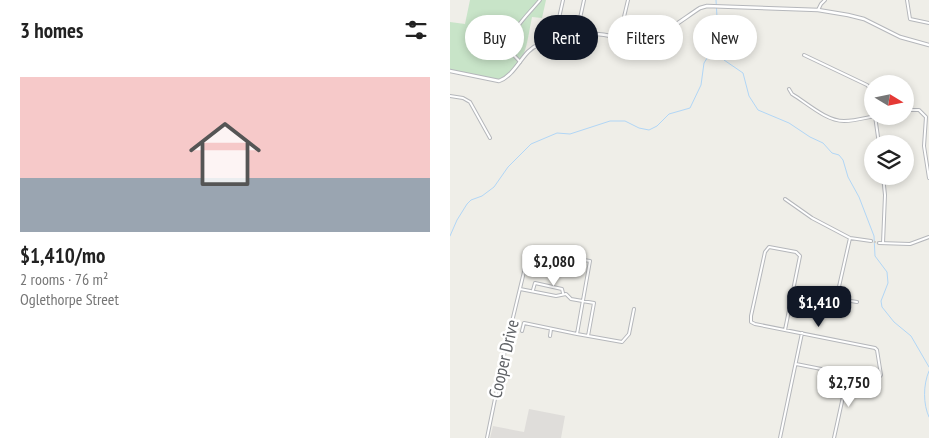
<!DOCTYPE html>
<meta charset="utf-8">
<style>
:root{--surface:#fff;--page:#f6f6f6;--text:#222;--muted:#767676;--line:#e0e0e0;--accent:#111827}
body{margin:0;font-family:"PT Sans Narrow",sans-serif;background:var(--page);color:var(--text);height:100vh;display:flex;flex-direction:column;font-size:19px;white-space:nowrap}
*{box-sizing:border-box;margin:0}
p{font-size:16px;color:var(--muted)}
.icon{flex:none;width:28px;height:28px;fill:none;stroke:currentColor;stroke-width:2;stroke-linecap:round;stroke-linejoin:round}
.map{position:relative;flex:1;overflow:hidden}
.drawer{display:flex;flex-direction:column;background:var(--surface);width:450px}
.drawer>*{flex:none}
.banner{position:absolute;left:15px;top:15px;width:389px;height:45px;display:flex;gap:10px}
.needle{width:32px;rotate:100deg}
.controls{position:absolute;left:414px;top:75px;display:grid;gap:10px}
.controls a{display:grid;place-items:center;width:50px;height:50px;border-radius:50%;background:var(--surface);box-shadow:0 2px 8px #0003;font-size:25px}
.price{position:absolute;translate:-50% -42px;padding:0 11px;border-radius:10px;background:#fff;color:#222;font-size:16px;line-height:32px;filter:drop-shadow(0 1px 2px #0008)}
.price::after{content:'';position:absolute;left:50%;top:30px;width:15px;height:11px;margin-left:-8px;background:inherit;clip-path:polygon(0 0,100% 0,50% 100%)}
.price.current{background:var(--accent);color:#fff}
ul{padding:0;list-style:none}
li{display:grid;align-content:center;gap:10px;height:265px;padding:0 20px}
li+li{border-top:1px solid var(--line)}
li span{display:grid;place-items:center;height:155px;border-radius:0px;color:#555}
li>.icon{margin-inline-start:auto}
span .icon{width:90px;height:90px;fill:#fffc;stroke-width:1}
li b{font-size:21px}
h2{display:flex;justify-content:space-between;align-items:center;height:60px;padding:0 20px;font-size:21px}
.tag{padding:0 18px;border-radius:22px;background:var(--surface);box-shadow:0 2px 8px #0003;font-size:18px;line-height:45px}
.tag.current{background:var(--accent);color:#fff}
main{display:flex;flex:1;min-height:0}
.map>svg:first-child{display:block}
.industrial{fill:#dfddda}
.green{fill:#c8e4c8}
.lines{fill:none;stroke-linecap:round;stroke-linejoin:round}
.stream{stroke:#b1d6f6;stroke-width:1}
.minor-tunnel{stroke:#cbcbc8;stroke-width:2;stroke-dasharray:2 1;stroke-linecap:butt}
.minor-casing{stroke:#b5b7bb;stroke-width:4}
.tertiary-casing{stroke:#b5b7bb;stroke-width:4.5}
.minor{stroke:#fff;stroke-width:2}
.tertiary{stroke:#fff;stroke-width:2.5}
.labels{text-anchor:middle;stroke-width:5;stroke-linejoin:round;paint-order:stroke}
.street-label{font-size:18px;fill:#5f6266;stroke:#fff}
</style>
<main>
<section class="drawer">
<h2>3 homes<svg class="icon" aria-label="filters" viewBox="0 0 24 24"><path d="M4 7h16M4 17h16"/><circle cx="9" cy="7" r="2"/><circle cx="15" cy="17" r="2"/></svg></h2>
<ul>
<li><span style="background:linear-gradient(#f6c9c9 65%,#9aa5b1 0)"><svg class="icon" aria-label="home" viewBox="0 0 24 24"><path d="M3 11l9-7 9 7M6 9v11h12V9"/></svg></span><div><b>$1,410/mo</b><p>2 rooms · 76 m²</p><p>Oglethorpe Street</p></div></li>
</ul>
</section>
<div class="map">
<svg width="479" height="438" viewBox="0 0 479 438">
<rect width="100%" height="100%" fill="#efeee8"/>
<path class="industrial" d="M 79,409 L 115,416 L 111,438 L 40,438 L 43,426 L 74,432 Z"/>
<path class="green" d="M 20,0 L 96,0 L 92,18 L 82,17 C 76,46 77,65 49,81 L 0,71 L 0,22 L 15,24 Z"/>
<g class="lines">
<path class="stream" d="M 267,41 L 274,51 L 274,60 L 293,73 L 299,96 L 308,110 L 339,123 L 360,137 L 373,143 L 382,153 L 389,155 L 393,160 L 398,177 L 409,197 L 424,236 L 425,256 L 437,272 L 438,283 L 431,301 L 432,307 L 444,322 L 461,336 L 479,367
M 0,236 L 7,220 L 17,204 L 21,200 L 32,196 L 44,187 L 58,167 L 81,144 L 107,133 L 120,134 L 160,121 L 175,121 L 189,128 L 199,130 L 207,126 L 219,114 L 240,108 L 251,85 L 254,63 L 264,47 L 268,34 L 266,0
M 479,371 C 473,385 473,404 479,417"/>
<path class="minor-tunnel" d="M 421,241 L 429,243"/>
<g class="minor-casing">
<path id="minor" d="M 457,0 L 460,19 L 479,23
M 368,10 L 371,4 L 375,0
M 169,38 L 178,0
M 125,41 L 134,0
M 105,45 L 109,18 L 113,0
M 354,55 L 417,85 L 420,88 L 422,98
M 70,62 C 68,59 64,56 62,53 C 54,34 80,13 90,0
M 339,89 L 342,94 C 357,103 376,121 394,121 C 404,121 415,118 425,116
M 0,96 L 13,98 L 20,102 L 40,138
M 455,110 L 469,110 L 476,117 L 474,146 L 479,178
M 425,116 L 429,144
M 433,176 L 435,195 L 433,243
M 335,199 L 362,218 L 400,238 L 421,241
M 400,238 L 388,291 L 395,300 L 407,302
M 429,243 L 460,244 L 479,237
M 70,289 L 106,296 L 116,294 L 121,299 L 144,303 L 138,336
M 83,290 L 85,283 L 112,289 L 113,293
M 335,330 L 350,256 L 346,252 L 319,247 L 315,252 L 301,316 L 301,322 L 305,324 L 425,348 L 427,350 L 431,375 L 427,380 L 346,364
M 127,334 L 172,342 L 179,334 L 184,309
M 100,336 L 101,329
M 37,438 L 54,355 L 79,251 L 140,261 L 127,334 L 74,323 L 72,331
M 330,438 L 352,333
M 384,438 L 398,374"/>
</g>
<g class="tertiary-casing">
<path id="tertiary" d="M 0,71 L 49,81 C 66,75 73,50 88,45 C 98,41 106,47 115,46 C 124,46 130,36 143,34 C 157,33 171,40 185,40 C 208,41 231,20 250,8 L 257,6 L 368,10 L 398,15 L 414,19 L 450,37 L 479,45"/>
</g>
<use href="#minor" class="minor"/>
<use href="#tertiary" class="tertiary"/>
</g>
<g class="labels">
<g class="street-label">
<text transform="translate(54 359) rotate(-77)" y="6">Cooper Drive</text>
</g>
</g>
</svg>
<div class="controls">
<a><svg class="needle" viewBox="-14 -14 28 28"><path d="M0-13l5 13h-10z" fill="#e53935"/><path d="M0 13l5-13h-10z" fill="#767676"/></svg></a>
<a><svg class="icon" aria-label="layers" viewBox="0 0 24 24"><path d="M12 4l9 5-9 5-9-5zM3 14l9 5 9-5"/></svg></a>
</div>
<b class="price" style="left:104px;top:287px">$2,080</b>
<b class="price current" style="left:369px;top:328px">$1,410</b>
<b class="price" style="left:399px;top:408px">$2,750</b>
<div class="banner">
<a class="tag">Buy</a>
<a class="tag current">Rent</a>
<a class="tag">Filters</a>
<a class="tag">New</a>
</div>
</div>
</main>
